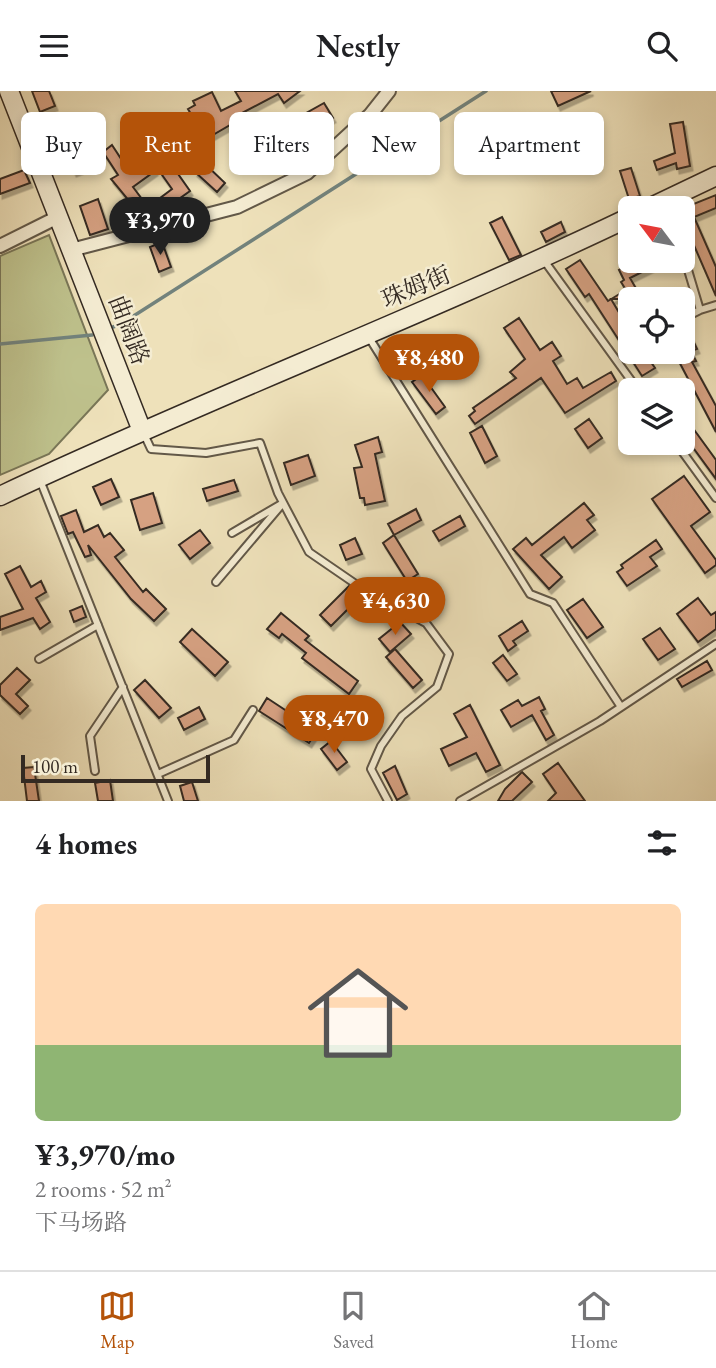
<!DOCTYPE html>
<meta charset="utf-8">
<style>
:root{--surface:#fff;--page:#f6f6f6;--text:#202124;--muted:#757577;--line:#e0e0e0;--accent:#b45309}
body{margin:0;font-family:"EB Garamond","Noto Serif SC",serif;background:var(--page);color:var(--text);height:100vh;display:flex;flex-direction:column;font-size:26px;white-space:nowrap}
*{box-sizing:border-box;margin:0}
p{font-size:23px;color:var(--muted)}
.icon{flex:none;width:38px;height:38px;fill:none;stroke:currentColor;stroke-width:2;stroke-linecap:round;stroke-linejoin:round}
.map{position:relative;height:710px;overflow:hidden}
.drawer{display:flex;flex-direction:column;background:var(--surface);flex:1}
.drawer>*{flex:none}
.guide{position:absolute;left:21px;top:21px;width:676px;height:63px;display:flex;gap:14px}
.needle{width:46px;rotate:302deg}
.buttons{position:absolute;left:618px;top:105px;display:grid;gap:14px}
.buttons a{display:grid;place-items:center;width:77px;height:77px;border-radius:10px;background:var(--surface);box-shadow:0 4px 10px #0003;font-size:35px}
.scale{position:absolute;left:21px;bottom:18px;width:189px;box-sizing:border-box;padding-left:7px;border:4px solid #342a22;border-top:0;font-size:19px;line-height:24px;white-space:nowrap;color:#342a22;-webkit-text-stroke:5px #f4ecd2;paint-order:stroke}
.price{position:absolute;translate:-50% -60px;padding:0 16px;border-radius:24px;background:var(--accent);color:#fff;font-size:23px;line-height:46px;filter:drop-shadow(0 2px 4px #0008)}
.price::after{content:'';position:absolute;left:50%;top:42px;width:21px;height:16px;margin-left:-10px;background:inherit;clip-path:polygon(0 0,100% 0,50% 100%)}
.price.active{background:#222;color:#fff}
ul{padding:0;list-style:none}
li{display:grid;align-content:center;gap:14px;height:371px;padding:0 35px}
li span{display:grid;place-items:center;height:217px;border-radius:10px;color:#555}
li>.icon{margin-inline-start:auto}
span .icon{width:126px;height:126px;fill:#fffc;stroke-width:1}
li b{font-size:30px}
h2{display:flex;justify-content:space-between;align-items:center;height:84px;padding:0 35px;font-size:30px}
.chip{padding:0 24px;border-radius:10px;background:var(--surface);box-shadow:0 4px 10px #0003;font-size:24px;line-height:63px}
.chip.active{background:var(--accent);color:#fff}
header{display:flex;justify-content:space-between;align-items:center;height:91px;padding:0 35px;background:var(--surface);font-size:32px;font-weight:600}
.dock{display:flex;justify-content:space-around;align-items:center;height:98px;border-top:2px solid var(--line);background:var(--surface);font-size:19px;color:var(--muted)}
.dock a{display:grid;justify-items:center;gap:4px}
.dock .active{color:var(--accent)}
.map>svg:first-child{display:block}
.green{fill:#bec18c;stroke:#797657;stroke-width:2}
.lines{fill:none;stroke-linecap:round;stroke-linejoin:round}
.stream{stroke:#72827c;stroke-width:3.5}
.building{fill:#d6a182;stroke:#342a22;stroke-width:2;filter:url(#shadow)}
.lane-casing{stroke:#625848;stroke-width:10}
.street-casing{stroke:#625848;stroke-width:16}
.secondary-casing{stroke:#342a22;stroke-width:21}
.lane{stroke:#f4ecd2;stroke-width:6}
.street{stroke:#f4ecd2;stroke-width:12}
.secondary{stroke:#f4ecd2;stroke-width:18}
.labels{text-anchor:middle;stroke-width:5;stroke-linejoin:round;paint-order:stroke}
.street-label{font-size:24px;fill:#342a22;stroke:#f4ecd2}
</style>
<header><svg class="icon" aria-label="menu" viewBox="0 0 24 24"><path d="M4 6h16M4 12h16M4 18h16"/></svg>Nestly<svg class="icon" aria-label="search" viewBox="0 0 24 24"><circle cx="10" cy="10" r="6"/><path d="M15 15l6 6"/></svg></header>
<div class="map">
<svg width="716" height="710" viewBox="0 0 716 710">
<defs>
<filter id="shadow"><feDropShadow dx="2.5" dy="4.5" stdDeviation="0" flood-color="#0004"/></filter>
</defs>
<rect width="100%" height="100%" fill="#eee1ba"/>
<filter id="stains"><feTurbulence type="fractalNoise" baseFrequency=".00286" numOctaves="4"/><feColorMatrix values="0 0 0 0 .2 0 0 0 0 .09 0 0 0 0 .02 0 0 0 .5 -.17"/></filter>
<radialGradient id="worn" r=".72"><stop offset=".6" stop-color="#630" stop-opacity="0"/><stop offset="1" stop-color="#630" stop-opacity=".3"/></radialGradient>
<path class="green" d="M 49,144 L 108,299 L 49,363 L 0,384 L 0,165 Z"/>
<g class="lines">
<path class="stream" d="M 113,236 L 121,233 L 486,0
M 0,253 L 92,244"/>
</g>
<path class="building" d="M 32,0 L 49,0 L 55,15 L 40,21 Z
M 235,0 L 300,0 L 284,12 L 278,3 L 242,22 L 263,70 L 253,76 L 232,33 L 206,48 L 188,18 L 195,14 L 193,10 L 212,1 L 221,20 L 241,10 Z
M 551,0 L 591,0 L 558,15 Z
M 324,12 L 333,27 L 309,41 L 301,25 Z
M 157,26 L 158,28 L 136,49 L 128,40 Z
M 683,31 L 690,75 L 677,78 L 676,72 L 657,79 L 654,70 L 675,62 L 670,33 Z
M 112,54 L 129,80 L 146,68 L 155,80 L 133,96 L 148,116 L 172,98 L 160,81 L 171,73 L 190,100 L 159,122 L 130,133 L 128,130 L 138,123 L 135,117 L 111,88 L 118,84 L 103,61 Z
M 78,55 L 87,76 L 74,81 L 66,60 Z
M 204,72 L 225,92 L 217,101 L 195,81 Z
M 631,77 L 640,105 L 629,108 L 620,80 Z
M 24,79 L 30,92 L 0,103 L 0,88 Z
M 716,104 L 716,117 L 694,126 L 716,176 L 716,205 L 683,129 L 690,126 L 686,116 Z
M 98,108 L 108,138 L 90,144 L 80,115 Z
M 502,126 L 521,164 L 509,169 L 490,132 Z
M 561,131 L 565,141 L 546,151 L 541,141 Z
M 162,151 L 171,176 L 159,181 L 150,156 Z
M 580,169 L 608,210 L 626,199 L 621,191 L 624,189 L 619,179 L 636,170 L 664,170 L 630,187 L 642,208 L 611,208 L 630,240 L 630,261 L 644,261 L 655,277 L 642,285 L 589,203 L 585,206 L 566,178 Z
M 519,227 L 540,259 L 552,251 L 561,265 L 553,270 L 567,293 L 577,287 L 583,297 L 611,281 L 616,290 L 565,322 L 541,287 L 475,333 L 469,325 L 475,320 L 473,317 L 516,287 L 510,281 L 525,268 L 504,237 Z
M 682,241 L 685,245 L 690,243 L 697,258 L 691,260 L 696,270 L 692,271 L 716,315 L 716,341 L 674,261 L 682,261 Z
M 422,284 L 445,316 L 436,323 L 412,291 Z
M 589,328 L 602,347 L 588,357 L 575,338 Z
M 482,335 L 497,365 L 485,372 L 470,342 Z
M 695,340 L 716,369 L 716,388 L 686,347 Z
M 378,346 L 382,361 L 375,363 L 385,410 L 365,414 L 364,407 L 360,407 L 354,377 L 362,376 L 355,354 Z
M 308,364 L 315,385 L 291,394 L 284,372 Z
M 684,385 L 710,421 L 691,435 L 716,469 L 716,474 L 705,482 L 652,408 Z
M 111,388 L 119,406 L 101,414 L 93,396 Z
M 234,389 L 238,400 L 207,410 L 203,398 Z
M 153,402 L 162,432 L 140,439 L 131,409 Z
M 584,412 L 594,424 L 587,429 L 595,439 L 572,457 L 564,446 L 541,464 L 562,486 L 549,498 L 513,458 L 526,447 L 532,454 Z
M 416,418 L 421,429 L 394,444 L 388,433 Z
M 76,419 L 84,441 L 98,434 L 104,446 L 110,442 L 124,459 L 115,466 L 143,501 L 146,498 L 166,518 L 154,530 L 131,508 L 88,454 L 91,464 L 85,466 L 73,441 L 68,443 L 61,425 Z
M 460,425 L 465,435 L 439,450 L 433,440 Z
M 200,439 L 210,452 L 190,468 L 179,454 Z
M 394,444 L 418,483 L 407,490 L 383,452 Z
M 355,447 L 362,463 L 346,469 L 340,454 Z
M 656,449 L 662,458 L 650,466 L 657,475 L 627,495 L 617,481 L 623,477 L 621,474 Z
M 20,475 L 31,496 L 41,490 L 46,501 L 36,507 L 50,531 L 40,538 L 33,527 L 0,539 L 0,526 L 23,518 L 5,483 Z
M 349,495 L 360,502 L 356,507 L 357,509 L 331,535 L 320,524 Z
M 698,507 L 711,524 L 716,521 L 716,538 L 698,551 L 677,523 Z
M 583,508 L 603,536 L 587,547 L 567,519 Z
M 82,515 L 86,526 L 74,531 L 70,520 Z
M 281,522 L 309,545 L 305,549 L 358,590 L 349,603 L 302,567 L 306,562 L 282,543 L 279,547 L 267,538 Z
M 522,530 L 528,540 L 513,550 L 516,554 L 508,560 L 499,545 Z
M 400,531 L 411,543 L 390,561 L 379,548 Z
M 660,537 L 675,558 L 658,569 L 643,548 Z
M 192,538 L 228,571 L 215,585 L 180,551 Z
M 395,558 L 422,589 L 413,597 L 386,566 Z
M 503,564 L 517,583 L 507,590 L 493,572 Z
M 707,570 L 712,579 L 682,596 L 677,588 Z
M 17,577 L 30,589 L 16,603 L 28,615 L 20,623 L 0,604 L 0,594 Z
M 145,589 L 171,617 L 159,627 L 134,599 Z
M 539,606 L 545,618 L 541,620 L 554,644 L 546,649 L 532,624 L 511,636 L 501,619 L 518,609 L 522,615 Z
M 267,607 L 317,640 L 309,652 L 259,620 Z
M 470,614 L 500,674 L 486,681 L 476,662 L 449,675 L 441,658 L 467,646 L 454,623 Z
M 199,616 L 205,628 L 184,639 L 178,627 Z
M 331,650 L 347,671 L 337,679 L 321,658 Z
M 558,672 L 585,710 L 548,710 L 556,702 L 543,683 Z
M 395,675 L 407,703 L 397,709 L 383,682 Z
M 34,676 L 39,710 L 27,710 L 23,677 Z
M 522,681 L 532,691 L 512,710 L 498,710 L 505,698 Z
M 110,689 L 113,710 L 98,710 L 95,692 Z
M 192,691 L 198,710 L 184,710 L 180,695 Z"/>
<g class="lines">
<g class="lane-casing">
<path id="lane" d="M 682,159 L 700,219 L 716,214
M 543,168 L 638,299
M 682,228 L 700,219
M 368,245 L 530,503 L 553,512 L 621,616
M 144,343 L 151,358 L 206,362 L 260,352 L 278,402 L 309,461 L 360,496 L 426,532 L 449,563 L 437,596 L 402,625 L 381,655 L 371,678 L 388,710
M 676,352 L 716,407
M 40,389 L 168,710
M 216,491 L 283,412 L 232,442
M 39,568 L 98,534
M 95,680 L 90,645 L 123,596
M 158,683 L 234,649 L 253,619
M 460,710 L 600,630 L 716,553"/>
</g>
<g class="street-casing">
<path id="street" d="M 0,155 L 58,126
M 71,159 L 237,116 L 307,82 L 370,24 L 389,0"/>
</g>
<g class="secondary-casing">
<path id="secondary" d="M 9,0 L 142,340
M 649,117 L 716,85
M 0,405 C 208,307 423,225 630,126"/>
</g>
<use href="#lane" class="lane"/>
<use href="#street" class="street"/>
<use href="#secondary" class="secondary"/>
</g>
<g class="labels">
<g class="street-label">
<text transform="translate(416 196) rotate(-23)" y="8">珠姆街</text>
<text transform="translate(129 239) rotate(69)" y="8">曲阔路</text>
</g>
</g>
<rect width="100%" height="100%" filter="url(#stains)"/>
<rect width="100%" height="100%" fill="url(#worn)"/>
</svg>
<div class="buttons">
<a><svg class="needle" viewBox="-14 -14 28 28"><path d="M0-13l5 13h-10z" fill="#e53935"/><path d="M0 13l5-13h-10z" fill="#757577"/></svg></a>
<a><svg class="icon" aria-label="locate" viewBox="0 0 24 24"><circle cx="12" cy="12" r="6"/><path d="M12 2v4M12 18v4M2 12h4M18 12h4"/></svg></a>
<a><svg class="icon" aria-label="layers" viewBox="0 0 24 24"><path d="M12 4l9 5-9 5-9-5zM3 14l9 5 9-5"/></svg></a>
</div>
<div class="scale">100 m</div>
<b class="price active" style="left:160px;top:166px">¥3,970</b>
<b class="price" style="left:429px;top:303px">¥8,480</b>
<b class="price" style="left:395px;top:546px">¥4,630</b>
<b class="price" style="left:334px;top:664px">¥8,470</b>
<div class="guide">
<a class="chip">Buy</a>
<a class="chip active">Rent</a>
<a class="chip">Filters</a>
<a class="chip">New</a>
<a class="chip">Apartment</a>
</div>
</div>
<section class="drawer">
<h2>4 homes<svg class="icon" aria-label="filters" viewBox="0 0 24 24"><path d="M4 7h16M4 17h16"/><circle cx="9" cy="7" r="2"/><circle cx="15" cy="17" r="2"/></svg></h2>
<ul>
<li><span style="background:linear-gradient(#ffd9b3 65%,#8fb573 0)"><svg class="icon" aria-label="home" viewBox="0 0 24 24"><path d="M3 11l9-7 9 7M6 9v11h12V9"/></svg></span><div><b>¥3,970/mo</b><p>2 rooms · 52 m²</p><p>下马场路</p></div></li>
</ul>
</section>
<nav class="dock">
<a class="active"><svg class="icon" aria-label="map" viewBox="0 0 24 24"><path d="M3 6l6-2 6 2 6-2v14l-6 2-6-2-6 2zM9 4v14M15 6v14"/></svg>Map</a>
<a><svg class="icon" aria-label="saved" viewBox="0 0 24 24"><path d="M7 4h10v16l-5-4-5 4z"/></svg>Saved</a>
<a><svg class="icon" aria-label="home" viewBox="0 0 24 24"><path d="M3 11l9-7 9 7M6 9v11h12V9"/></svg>Home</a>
</nav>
